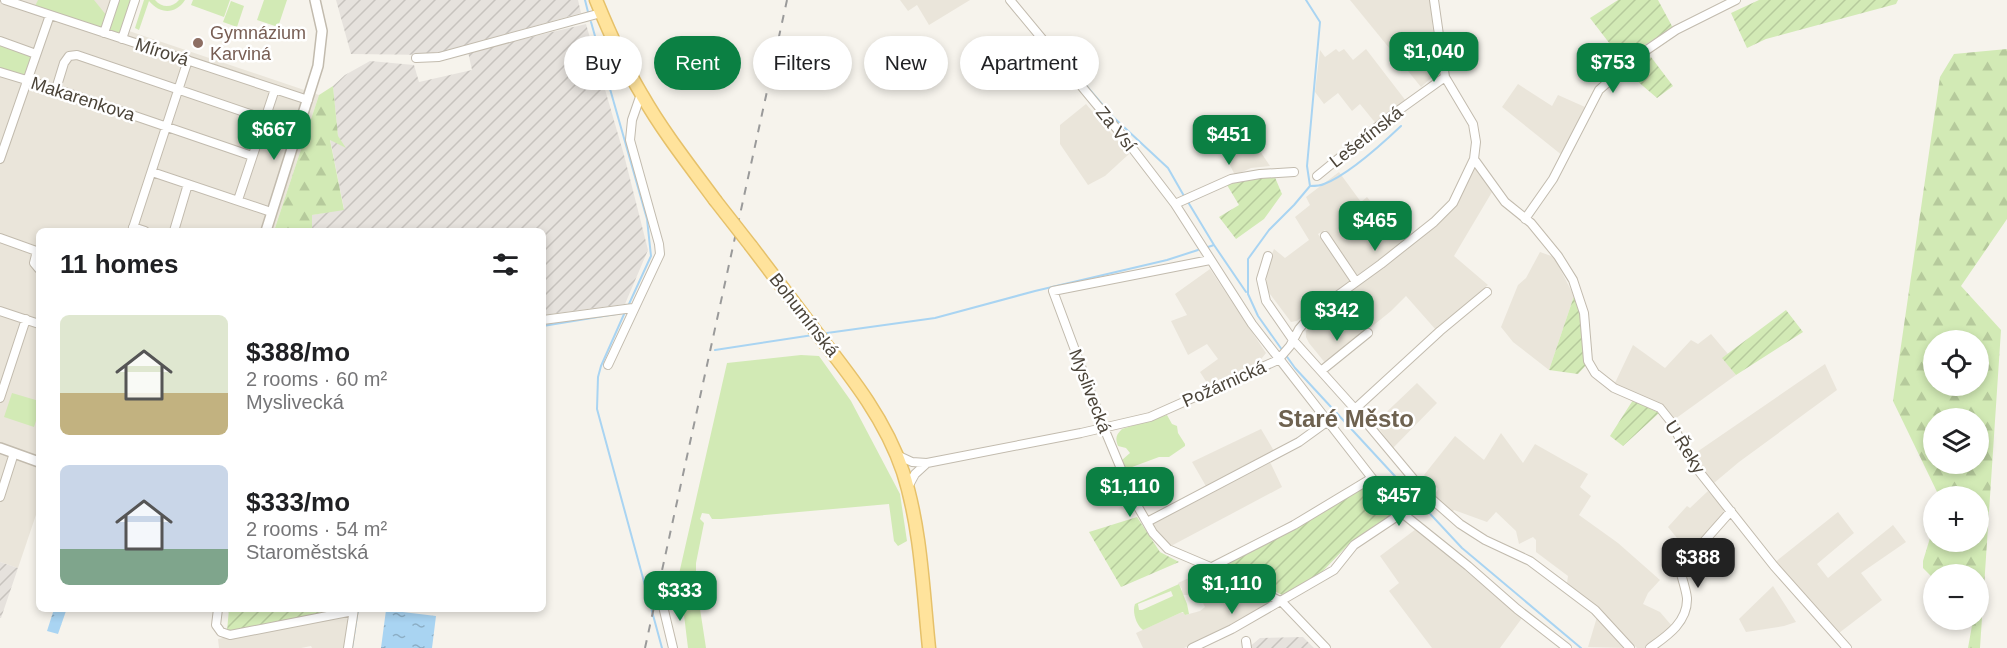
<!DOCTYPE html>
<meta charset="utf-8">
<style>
:root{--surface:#fff;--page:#f6f6f6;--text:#202124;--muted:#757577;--accent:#0b8043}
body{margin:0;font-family:Arial,sans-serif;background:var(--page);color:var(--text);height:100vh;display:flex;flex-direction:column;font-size:22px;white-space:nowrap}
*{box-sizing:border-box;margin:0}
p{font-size:20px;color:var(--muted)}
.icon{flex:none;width:33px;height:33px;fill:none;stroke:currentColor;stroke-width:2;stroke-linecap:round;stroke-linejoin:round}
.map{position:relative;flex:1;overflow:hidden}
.details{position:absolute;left:36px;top:228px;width:510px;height:384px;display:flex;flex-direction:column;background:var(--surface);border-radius:9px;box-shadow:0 3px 9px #0003}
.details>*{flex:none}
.guide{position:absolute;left:564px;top:36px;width:570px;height:54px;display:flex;gap:12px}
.tools{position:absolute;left:1923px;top:330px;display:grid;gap:12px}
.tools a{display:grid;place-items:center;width:66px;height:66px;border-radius:50%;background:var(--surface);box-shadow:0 3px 9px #0003;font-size:30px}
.price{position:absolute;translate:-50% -51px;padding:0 14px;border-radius:12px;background:var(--accent);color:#fff;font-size:20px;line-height:39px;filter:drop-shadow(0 2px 3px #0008)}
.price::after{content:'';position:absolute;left:50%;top:36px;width:18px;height:14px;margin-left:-9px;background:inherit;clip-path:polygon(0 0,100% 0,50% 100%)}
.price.current{background:#222;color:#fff}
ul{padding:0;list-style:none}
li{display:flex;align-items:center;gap:18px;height:150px;padding:0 24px}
li span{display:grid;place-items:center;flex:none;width:168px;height:120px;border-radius:9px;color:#555}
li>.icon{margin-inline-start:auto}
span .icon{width:72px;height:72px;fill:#fffc;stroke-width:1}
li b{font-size:26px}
h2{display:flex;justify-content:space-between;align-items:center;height:72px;padding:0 24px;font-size:26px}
.chip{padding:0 21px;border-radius:27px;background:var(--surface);box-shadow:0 3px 9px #0003;font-size:21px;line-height:54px}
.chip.current{background:var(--accent);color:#fff}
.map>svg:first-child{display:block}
.residential{fill:#eae5da}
.industrial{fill:url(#industrial-furrows)}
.grass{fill:#d2eab5;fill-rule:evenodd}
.forest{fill:url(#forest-firs);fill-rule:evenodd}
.garden{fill:url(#garden-furrows)}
.water{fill:url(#water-ripples)}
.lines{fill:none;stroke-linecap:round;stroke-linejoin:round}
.stream{stroke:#a9d4f2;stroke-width:2}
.minor-casing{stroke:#c2bbae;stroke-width:10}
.tertiary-casing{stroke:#c2bbae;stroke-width:12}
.primary-casing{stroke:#e6c16a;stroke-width:15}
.minor{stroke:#fff;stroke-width:8}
.tertiary{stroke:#fff;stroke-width:9}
.primary{stroke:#ffe39c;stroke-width:12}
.rail{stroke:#9a9a9a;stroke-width:2;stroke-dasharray:8 8;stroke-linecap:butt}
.primary-bridge-casing{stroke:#e6c16a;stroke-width:15;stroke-linecap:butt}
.primary-bridge{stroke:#ffe39c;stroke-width:12}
.education-dot{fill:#8d6e63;stroke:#fff;stroke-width:2}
.labels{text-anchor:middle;stroke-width:5;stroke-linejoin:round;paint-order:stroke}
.education-label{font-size:18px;fill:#785e54;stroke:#fff;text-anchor:start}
.street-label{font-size:18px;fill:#4b4439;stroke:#fff}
.district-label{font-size:24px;font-weight:bold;fill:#6e6250;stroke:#fff}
</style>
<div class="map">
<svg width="2007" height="648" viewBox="0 0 2007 648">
<defs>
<pattern id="industrial-furrows" width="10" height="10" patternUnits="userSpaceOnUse" patternTransform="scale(1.5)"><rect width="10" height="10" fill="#e6e2dd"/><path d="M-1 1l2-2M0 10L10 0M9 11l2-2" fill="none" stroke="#c7c3be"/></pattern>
<pattern id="forest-firs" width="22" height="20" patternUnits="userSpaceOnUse" patternTransform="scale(1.5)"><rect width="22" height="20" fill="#d2eab5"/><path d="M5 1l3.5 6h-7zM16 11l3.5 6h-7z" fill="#b6ca9c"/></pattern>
<pattern id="garden-furrows" width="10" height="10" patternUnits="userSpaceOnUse" patternTransform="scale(1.5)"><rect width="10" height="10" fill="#d2eab5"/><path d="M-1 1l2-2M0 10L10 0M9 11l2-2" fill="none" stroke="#b6ca9c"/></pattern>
<pattern id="water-ripples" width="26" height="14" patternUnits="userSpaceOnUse" patternTransform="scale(1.5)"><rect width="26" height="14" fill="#a9d4f2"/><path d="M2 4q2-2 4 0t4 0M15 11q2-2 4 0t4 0" fill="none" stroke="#8caec5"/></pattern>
</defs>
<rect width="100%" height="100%" fill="#f6f3ec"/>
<path class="residential" d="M 0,0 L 140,0 L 129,31 L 319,95 L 274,231 L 39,231 L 39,506 L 18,568 L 0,562 Z
M 900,0 L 970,0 L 929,25 L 917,5 L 908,11 Z
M 1350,0 L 1430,0 L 1437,73 L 1421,87 Z
M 1336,49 L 1339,52 L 1344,49 L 1353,60 L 1366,49 L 1406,101 L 1377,125 L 1360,104 L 1352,111 L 1338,93 L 1324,104 L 1315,92 L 1320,50 L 1325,57 Z
M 1518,84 L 1552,106 L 1558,95 L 1585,107 L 1578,125 L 1563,156 L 1502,107 Z
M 1086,104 L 1129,154 L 1105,176 L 1088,185 L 1060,144 L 1060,125 Z
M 1255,133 L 1260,143 L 1258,148 L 1270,166 L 1251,168 L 1235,175 L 1223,152 Z
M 1474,167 L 1492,192 L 1454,256 L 1488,285 L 1436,330 L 1406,296 L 1391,311 L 1326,364 L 1309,343 L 1306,337 L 1306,331 L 1311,322 L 1444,217 L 1456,205 Z
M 1339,172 L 1361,202 L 1367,197 L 1404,242 L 1357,275 L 1325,230 L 1318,234 L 1351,280 L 1297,321 L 1291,322 L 1267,290 L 1266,269 L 1274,249 L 1285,258 L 1309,240 L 1295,217 L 1310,205 L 1306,197 Z
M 1540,252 L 1554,257 L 1574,296 L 1549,370 L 1513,342 L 1501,327 L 1518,285 L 1526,278 Z
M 1210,269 L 1266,353 L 1258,363 L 1209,386 L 1200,372 L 1218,359 L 1207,344 L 1188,355 L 1171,321 L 1187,315 L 1175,294 Z
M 1711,334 L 1728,354 L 1723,358 L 1736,375 L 1675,419 L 1665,407 L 1614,385 L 1633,345 L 1665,368 L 1691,340 L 1698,344 Z
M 1825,364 L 1837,390 L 1739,462 L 1714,483 L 1691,456 Z
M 1417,383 L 1437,403 L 1393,448 L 1375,423 Z
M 1261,429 L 1274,451 L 1207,488 L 1192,462 Z
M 1501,433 L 1523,463 L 1535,444 L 1588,474 L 1580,487 L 1591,496 L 1579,515 L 1618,543 L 1660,580 L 1648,593 L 1643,604 L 1660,612 L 1672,626 L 1646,648 L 1637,648 L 1594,606 L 1567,583 L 1568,576 L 1536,552 L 1536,540 L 1533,537 L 1519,544 L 1516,531 L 1496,512 L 1487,522 L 1454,510 L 1452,512 L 1434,496 L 1438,489 L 1424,475 L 1455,436 L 1484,460 Z
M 1269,460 L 1282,487 L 1171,546 L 1158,534 L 1151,522 Z
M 1708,491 L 1723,508 L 1724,513 L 1690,554 L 1668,527 L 1687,506 L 1690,508 Z
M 1838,512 L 1854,533 L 1817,564 L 1828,578 L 1893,525 L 1906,542 L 1861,573 L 1882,600 L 1839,633 L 1774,563 Z
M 1416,529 L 1522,618 L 1500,648 L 1432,648 L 1389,591 L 1399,583 L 1380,556 Z
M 1211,570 L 1275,603 L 1184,648 L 1143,648 L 1136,633 L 1180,613 L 1184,613 L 1185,615 L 1189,614 L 1200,611 L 1205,607 L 1196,589 L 1192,591 L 1189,595 L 1182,595 L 1182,589 L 1178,583 L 1200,573 Z
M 1773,586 L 1796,622 L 1784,626 L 1746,632 L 1739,619 Z
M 345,614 L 349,624 L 345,648 L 312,648 L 311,646 L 301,648 L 219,648 L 218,639 Z
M 1597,617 L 1626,648 L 1588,647 Z"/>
<path class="industrial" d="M 336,0 L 578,0 L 581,13 L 432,55 L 351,54 Z
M 586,24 L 624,155 L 648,250 L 625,304 L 543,315 L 543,231 L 312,231 L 312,215 L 344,209 L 330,139 L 345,147 L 338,137 L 333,86 L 345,75 L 370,61 L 414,65 L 419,82 L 472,70 L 468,52 Z
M 0,562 L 18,568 L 1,618 L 0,618 Z
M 1303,637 L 1314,648 L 1248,648 L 1260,638 Z"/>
<path class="grass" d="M 38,0 L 94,0 L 107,16 L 104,26 L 97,28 L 35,6 Z
M 117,0 L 133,0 L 121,32 C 116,35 111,33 109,28 Z
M 144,0 L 155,0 C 162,8 172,8 179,0 L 185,0 C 175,15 160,14 149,1 L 139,30 L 135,28 Z
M 193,0 L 230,0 L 224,17 L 191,5 Z
M 264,0 L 287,0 L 278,27 L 257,20 Z
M 231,1 L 244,6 L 237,27 L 223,22 Z
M 0,43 L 32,54 L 32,57 L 24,76 L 0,71 Z
M 801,355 L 819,356 L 851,401 L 900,494 L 907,541 L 898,546 L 894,541 L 889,504 L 721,519 L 712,519 L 709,514 L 702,513 L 700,519 L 704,523 L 696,563 L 696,583 L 706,648 L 688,648 L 679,574 L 727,363 Z
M 12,393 L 39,401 L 39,411 L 34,427 L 4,417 Z
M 1167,415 L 1172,424 L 1177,426 L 1178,433 L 1185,444 L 1185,446 L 1169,457 L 1159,457 L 1124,470 L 1122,460 L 1130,453 L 1126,448 L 1118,446 C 1115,438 1116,435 1122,429 Z
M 1179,584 L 1187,604 L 1189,614 L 1185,615 L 1183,612 L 1180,613 L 1143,630 C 1136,625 1132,611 1135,604 ZM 1171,591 L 1173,596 L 1142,610 L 1139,610 L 1138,604 Z"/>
<path class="forest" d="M 2007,49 L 2007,219 L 1961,286 L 2001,330 L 1980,648 L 1968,648 L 1973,620 L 1978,620 L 1978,574 L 1934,574 L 1933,578 L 1923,568 L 1923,561 L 1930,538 L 1926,533 L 1933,511 L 1934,542 L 1978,542 L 1978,496 L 1939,496 L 1893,401 L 1940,77 L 1954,54 ZM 1934,340 L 1978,340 L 1978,386 L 1934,386 ZM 1934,418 L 1978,418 L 1978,464 L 1934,464 Z
M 333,86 L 338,136 L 346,148 L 330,140 L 344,210 L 312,215 L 312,231 L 274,231 L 319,95 Z"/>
<path class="garden" d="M 1618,0 L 1658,0 L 1673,28 L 1643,46 L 1623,61 L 1590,18 Z
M 1759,0 L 1898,0 L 1896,4 L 1766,39 L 1747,48 L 1731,13 Z
M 1651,57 L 1673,86 L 1657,98 L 1629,74 Z
M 1274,175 L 1282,194 L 1264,219 L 1236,239 L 1219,217 L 1239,205 L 1227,185 L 1258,176 Z
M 1574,296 L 1582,319 L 1587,364 L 1578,374 L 1549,370 Z
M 1786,310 L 1803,332 L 1736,375 L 1722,358 Z
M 1633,400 L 1659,413 L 1623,446 L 1610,436 Z
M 1371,482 L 1395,513 L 1348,545 L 1321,573 L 1282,595 L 1228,567 L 1230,561 Z
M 1137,517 L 1160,552 L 1179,562 L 1121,587 L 1089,532 Z
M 229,609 L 349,609 L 231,632 L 227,631 Z"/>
<path class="water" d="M 54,609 L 66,611 L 58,634 L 47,631 Z
M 386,610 L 436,616 L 432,648 L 381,648 Z"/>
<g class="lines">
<path class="stream" d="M 585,0 L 588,12
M 1306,0 L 1320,22 L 1307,166 L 1310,186 L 1294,205 L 1269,230 L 1248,259 L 1248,294 L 1258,316 L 1295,368 L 1416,499
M 591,22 L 647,219 L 651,256 L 629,304
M 1067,63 L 1112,116 L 1168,168 L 1184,196
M 1310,186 C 1315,186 1320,186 1324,184 C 1348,175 1382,144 1401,126
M 1188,202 L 1214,245
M 1208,247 L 1214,245 L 1246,292
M 625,312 L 601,366 L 598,377 L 597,409 L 662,648
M 543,326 L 622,313
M 827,333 L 935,318 L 1035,291 L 1167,260 L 1198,250
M 715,350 L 813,335
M 1420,503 L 1462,548 L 1581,648
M 352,648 L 358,609"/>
<g class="minor-casing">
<path id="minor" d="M 5,0 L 308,100
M 1010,0 L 1126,140 L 1175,204 L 1252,324 L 1372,478 L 1402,513 L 1468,566 L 1517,609 L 1567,648
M 104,33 L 115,0
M 122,39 L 135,0
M 0,41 L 36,54
M 416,58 L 439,57 L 601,13
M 0,72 L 56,89 L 252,156
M 56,89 L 64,63 L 69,56 L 77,55 L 265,119
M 0,159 L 50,15
M 1474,159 L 1505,202 L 1531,223 L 1558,256 L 1573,280 L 1584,313 L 1588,361 L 1595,373 L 1614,388 L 1660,408 L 1672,423 L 1690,460 L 1774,566 L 1847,648
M 152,172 L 271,212
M 1317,176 L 1388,118 L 1445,77
M 238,200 L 275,89
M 1175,204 L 1231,179 L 1260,174 L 1294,172
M 1525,219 L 1553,179 L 1599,90 L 1635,58 L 1676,30 L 1736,0
M 133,227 L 145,231
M 132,231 L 188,60
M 174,231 L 188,184
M 1325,236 L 1356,282
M 0,238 L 39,252
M 37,251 L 34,263 L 39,269
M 1268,256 L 1261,279 L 1266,301 L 1293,340 L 1355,409 L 1426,494 L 1460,524 L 1485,540 L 1530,561 L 1595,610 L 1630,648
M 1210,260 L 1053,291 L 1104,428 L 1134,500 L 1153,533 L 1168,549 L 1227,574 L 1282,602 L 1326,648
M 0,311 L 39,324
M 543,320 L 633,308
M 608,365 L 660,254 L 659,244 L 630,140 L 632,120 L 641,94
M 1321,371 L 1368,333
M 0,398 L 26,319
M 1355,409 L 1440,331 L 1487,292
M 897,455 L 912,462 L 927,463
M 908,487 L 915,474 L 927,463 L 1081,433 L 1150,417 L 1278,360 L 1290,346 L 1299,329 L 1312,314 L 1381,264 L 1434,222 L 1453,203 L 1474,159 L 1476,142 L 1473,124 L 1445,77 L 1434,0
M 0,497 L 14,453
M 1147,522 L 1299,442 L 1328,421
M 1212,567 L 1294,525 L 1372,478
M 662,602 L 673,648
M 218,609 L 216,625 L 221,632 L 230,635 L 353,611
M 1246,641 L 1247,648
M 348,648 L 354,609
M 1192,648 L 1232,629 L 1334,570 L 1354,545 L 1402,513 L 1426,494
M 1650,648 C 1667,636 1688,622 1687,598 C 1686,590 1683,581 1681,574 L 1692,555 L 1731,511"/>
</g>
<g class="tertiary-casing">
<path id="tertiary" d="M 266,231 L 318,66 L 322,31 L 315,0
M 0,448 L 39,462"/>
</g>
<g class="primary-casing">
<path id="primary" d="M 596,0 C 609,32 624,65 642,95 C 663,132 690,166 715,200
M 751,246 C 774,276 797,307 820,337 C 853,379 886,421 903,472 C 921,528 923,590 929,648"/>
</g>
<use href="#minor" class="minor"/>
<use href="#tertiary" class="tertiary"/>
<use href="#primary" class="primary"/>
<path class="rail" d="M 645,648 L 787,0"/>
<g class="primary-bridge-casing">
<path id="primary-bridge" d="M 715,200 L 751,246"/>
</g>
<use href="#primary-bridge" class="primary-bridge"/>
</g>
<circle class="education-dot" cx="198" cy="43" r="6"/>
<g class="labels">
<g class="education-label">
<text x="210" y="39">Gymnázium<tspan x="210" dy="21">Karviná</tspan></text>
</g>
<g class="street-label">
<text transform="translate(162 52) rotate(18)" y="6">Mírová</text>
<text transform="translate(83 99) rotate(18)" y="6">Makarenkova</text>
<text transform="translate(1116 129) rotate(51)" y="6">Za Vsí</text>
<text transform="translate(1366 137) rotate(-38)" y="6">Lešetínská</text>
<text transform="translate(804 315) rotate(52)" y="6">Bohumínská</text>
<text transform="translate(1224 384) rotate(-24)" y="6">Požárnická</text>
<text transform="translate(1090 391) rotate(69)" y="6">Myslivecká</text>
<text transform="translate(1685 447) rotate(58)" y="6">U Řeky</text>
</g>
<g class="district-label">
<text x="1346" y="427">Staré Město</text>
</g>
</g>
</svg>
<div class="tools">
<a><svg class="icon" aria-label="locate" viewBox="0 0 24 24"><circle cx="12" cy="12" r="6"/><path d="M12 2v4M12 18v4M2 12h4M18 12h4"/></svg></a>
<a><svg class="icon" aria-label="layers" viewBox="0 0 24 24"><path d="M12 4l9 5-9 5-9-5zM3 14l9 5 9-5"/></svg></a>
<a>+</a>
<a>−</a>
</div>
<b class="price" style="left:1434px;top:83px">$1,040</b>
<b class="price" style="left:1613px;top:94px">$753</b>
<b class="price" style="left:274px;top:161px">$667</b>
<b class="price" style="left:1229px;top:166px">$451</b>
<b class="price" style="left:1375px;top:252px">$465</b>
<b class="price" style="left:1337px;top:342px">$342</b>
<b class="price" style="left:1130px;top:518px">$1,110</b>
<b class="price" style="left:1399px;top:527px">$457</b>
<b class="price current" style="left:1698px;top:589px">$388</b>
<b class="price" style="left:1232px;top:615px">$1,110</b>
<b class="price" style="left:680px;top:622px">$333</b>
<div class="guide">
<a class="chip">Buy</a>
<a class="chip current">Rent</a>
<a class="chip">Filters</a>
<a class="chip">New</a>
<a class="chip">Apartment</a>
</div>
<section class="details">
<h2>11 homes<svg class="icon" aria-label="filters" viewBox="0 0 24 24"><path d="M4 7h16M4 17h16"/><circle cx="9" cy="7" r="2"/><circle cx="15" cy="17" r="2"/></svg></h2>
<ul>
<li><span style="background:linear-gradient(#dfe7d0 65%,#c2b280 0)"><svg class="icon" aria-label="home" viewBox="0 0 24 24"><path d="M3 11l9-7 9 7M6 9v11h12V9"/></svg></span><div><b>$388/mo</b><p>2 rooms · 60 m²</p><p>Myslivecká</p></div></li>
<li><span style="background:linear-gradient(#c9d6e8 70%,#7fa58c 0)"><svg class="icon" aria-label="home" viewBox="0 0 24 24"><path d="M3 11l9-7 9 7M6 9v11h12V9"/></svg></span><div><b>$333/mo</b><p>2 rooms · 54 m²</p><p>Staroměstská</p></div></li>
</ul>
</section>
</div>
